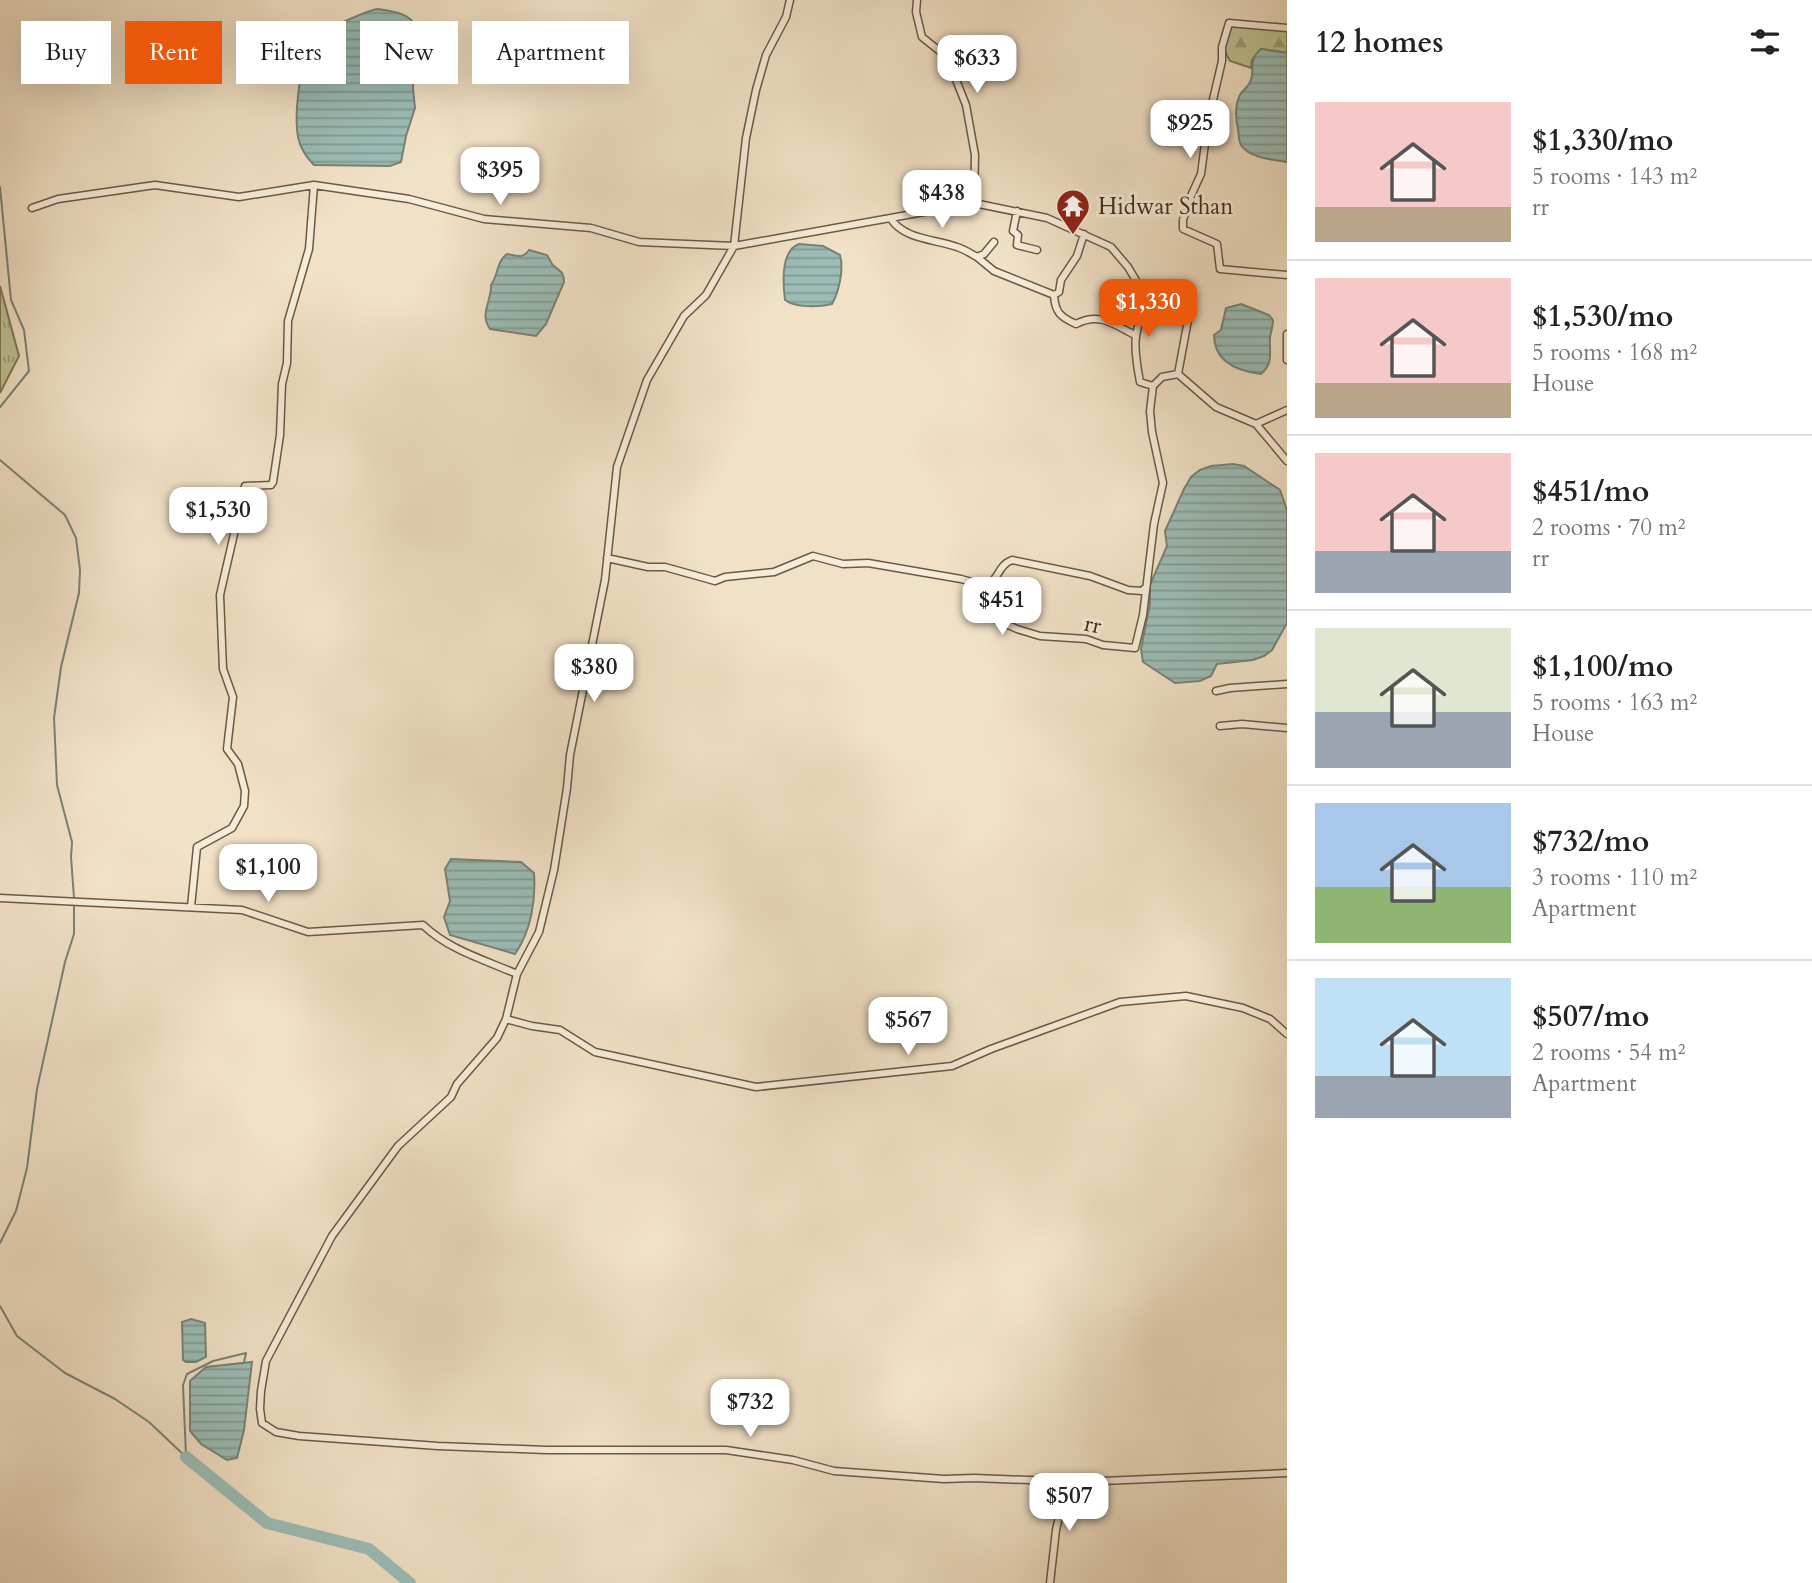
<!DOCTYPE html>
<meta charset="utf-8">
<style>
:root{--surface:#fff;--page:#f2f2f2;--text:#222;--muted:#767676;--line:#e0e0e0;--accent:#ea580c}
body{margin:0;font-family:Cardo,serif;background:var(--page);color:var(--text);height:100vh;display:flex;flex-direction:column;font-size:26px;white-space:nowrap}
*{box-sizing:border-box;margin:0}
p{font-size:23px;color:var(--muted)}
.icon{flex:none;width:38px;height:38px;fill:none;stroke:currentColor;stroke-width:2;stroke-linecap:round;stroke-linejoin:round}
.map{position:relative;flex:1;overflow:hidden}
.side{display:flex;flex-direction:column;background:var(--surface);width:525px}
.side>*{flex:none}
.top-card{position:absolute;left:21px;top:21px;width:665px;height:63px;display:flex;gap:14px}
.price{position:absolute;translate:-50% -60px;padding:0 16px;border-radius:14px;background:#fff;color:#222;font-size:23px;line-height:46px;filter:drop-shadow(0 2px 4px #0008)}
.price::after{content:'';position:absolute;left:50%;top:42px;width:21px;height:16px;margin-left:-10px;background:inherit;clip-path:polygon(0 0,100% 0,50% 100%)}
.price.active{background:var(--accent);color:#fff}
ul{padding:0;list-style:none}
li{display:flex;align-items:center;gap:21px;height:175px;padding:0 28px}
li+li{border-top:2px solid var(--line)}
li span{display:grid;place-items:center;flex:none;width:196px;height:140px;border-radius:0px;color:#555}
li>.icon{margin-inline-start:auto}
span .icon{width:84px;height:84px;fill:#fffc;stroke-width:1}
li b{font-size:30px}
h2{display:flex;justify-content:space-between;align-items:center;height:84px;padding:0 28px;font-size:30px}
.chip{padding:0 24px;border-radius:0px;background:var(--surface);box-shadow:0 7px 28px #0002;font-size:24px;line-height:63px}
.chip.active{background:var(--accent);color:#fff}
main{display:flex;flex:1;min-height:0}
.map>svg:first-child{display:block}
.grass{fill:url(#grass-tufts);stroke:#7e7754;stroke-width:2}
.forest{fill:url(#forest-firs);stroke:#7e7754;stroke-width:2}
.water{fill:url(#water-rules);stroke:#778376;stroke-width:2}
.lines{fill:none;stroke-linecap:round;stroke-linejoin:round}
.stream{stroke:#778376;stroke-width:2}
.river{stroke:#9bbdb6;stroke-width:12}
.minor-casing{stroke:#6c5941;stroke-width:9}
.minor{stroke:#f6ecda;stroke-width:6}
.labels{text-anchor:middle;stroke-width:6;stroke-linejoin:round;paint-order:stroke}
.poi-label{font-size:23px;fill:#402c15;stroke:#f6ecda;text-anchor:start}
.street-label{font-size:23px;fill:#402c15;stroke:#f6ecda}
</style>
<main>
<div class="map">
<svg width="1287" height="1583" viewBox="0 0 1287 1583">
<defs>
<pattern id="grass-tufts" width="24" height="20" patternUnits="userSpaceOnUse" patternTransform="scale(1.75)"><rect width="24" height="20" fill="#bdc293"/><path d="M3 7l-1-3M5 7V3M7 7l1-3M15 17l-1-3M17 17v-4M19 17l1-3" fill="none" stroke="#9b9e77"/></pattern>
<pattern id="forest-firs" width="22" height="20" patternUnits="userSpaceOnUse" patternTransform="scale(1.75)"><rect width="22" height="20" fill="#bdc293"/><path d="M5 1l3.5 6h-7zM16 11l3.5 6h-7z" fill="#9b9e77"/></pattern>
<pattern id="water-rules" width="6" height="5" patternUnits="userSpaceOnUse" patternTransform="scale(1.75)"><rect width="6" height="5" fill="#9bbdb6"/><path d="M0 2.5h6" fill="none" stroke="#809a93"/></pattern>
</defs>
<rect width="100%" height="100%" fill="#f1e1c6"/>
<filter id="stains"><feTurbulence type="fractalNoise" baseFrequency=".00286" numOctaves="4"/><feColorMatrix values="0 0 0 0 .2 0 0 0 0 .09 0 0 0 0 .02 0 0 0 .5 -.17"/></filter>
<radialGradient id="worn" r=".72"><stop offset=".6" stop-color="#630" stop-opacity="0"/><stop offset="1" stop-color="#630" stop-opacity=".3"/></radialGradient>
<path class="grass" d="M 0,286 L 19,356 L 0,393 Z"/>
<path class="forest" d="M 1232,22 L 1287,29 L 1287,53 L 1261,49 L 1252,60 L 1251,68 L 1230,61 L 1223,48 Z"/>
<path class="water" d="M 378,9 C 392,11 409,13 416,26 L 413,88 L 415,108 L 406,136 L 401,162 L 390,166 L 314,165 C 307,158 300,147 298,137 C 294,116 300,60 311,42 C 317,32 366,11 378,9 Z
M 1261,49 L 1287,53 L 1287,162 C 1274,160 1249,158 1241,145 C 1238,140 1239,130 1237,124 C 1236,114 1235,106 1239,97 C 1241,91 1246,89 1249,84 C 1257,71 1246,62 1261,49 Z
M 799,244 L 823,246 L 840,255 C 844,270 839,291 832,304 C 819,307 795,308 785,300 C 783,284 780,251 799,244 Z
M 529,250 L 547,255 C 549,258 550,261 552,264 C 558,271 564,270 564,282 L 546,324 L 536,336 L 490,329 C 479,314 492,301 491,285 C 499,274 496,262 507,254 C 517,256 523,259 529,250 Z
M 1241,304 L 1269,315 L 1273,320 C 1273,327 1271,331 1270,337 C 1269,353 1274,363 1261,374 C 1237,371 1214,362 1214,335 L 1221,330 L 1226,308 Z
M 1233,464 L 1244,466 L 1280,490 L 1287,510 L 1287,623 L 1272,650 L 1264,656 L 1253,660 L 1217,664 L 1211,676 L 1200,681 L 1175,683 L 1143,662 L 1141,649 L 1150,604 L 1150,585 L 1167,546 L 1165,531 L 1184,489 L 1191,477 L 1200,470 L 1211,466 Z
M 451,859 L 521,862 L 534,873 C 536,900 531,931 515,954 L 450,935 L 444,917 L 450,901 L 445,869 Z
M 191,1319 L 205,1323 L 206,1357 L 196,1362 L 186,1362 L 183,1360 L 182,1322 Z
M 252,1362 L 244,1430 L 237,1458 L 227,1460 L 201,1444 L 190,1431 L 190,1381 L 206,1367 Z"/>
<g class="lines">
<path class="stream" d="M 0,187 L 11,300 L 24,330 L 29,371 L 0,407
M 0,460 L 65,515 L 76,538 L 80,570 L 79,593 L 61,667 L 54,718 L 57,785 L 72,842 L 71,857 L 74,898
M 0,1243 L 16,1211 L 27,1168 L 37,1089 L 65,962 L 74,934 L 74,904
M 0,1306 L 17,1336 L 65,1373 L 115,1399 L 149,1422 L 186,1457
M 186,1456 L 183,1385 L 187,1374 L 213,1361 L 246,1353 L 244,1362"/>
<path class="river" d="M 186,1457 L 267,1523 L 369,1549 L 410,1583"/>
<g class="minor-casing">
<path id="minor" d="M 790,0 L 786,17 L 766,55 L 756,90 L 746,138 L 734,246 L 706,295 L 684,316 L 647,380 L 617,467 L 605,580 L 570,755 L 567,788 L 554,870 L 539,932 L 517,974 L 506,1019 L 497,1038 L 457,1084 L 451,1097 L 398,1146 L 332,1236 L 266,1361 L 261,1391 L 260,1409 L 262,1423 L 276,1432 L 299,1436 L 438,1446 L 547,1450 L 726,1450 L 793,1460 L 834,1471 L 944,1479 L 974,1478 L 1079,1482 L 1287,1473
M 917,0 L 916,12 L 922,37 L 947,57 L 966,105 L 975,155 L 974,203
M 1287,28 L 1229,23 L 1222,47 L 1222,61 L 1208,121 L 1201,174 L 1190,198 L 1183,220 L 1183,229 L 1217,244 L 1220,269 L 1287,275
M 32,208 L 58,199 L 155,185 L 239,197 L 314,185 L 409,199 L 484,219 L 591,228 L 639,242 L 734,246 L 974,203 L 1047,218 L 1111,247 L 1128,267 L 1147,299 L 1171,307 L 1188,320 L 1178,374 L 1216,407 L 1256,424 L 1287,461
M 1017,211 L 1013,231 L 1018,235 L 1017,245 L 1037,250
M 891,219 C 905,240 935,239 957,247 C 964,249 970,253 977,257
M 994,242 L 984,254 L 977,257 L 994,271 L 1054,295 C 1055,312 1060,317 1076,324 C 1100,312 1113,324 1135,335
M 1054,295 L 1059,292 L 1061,280 L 1077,256 L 1084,234
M 1147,299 C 1133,335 1133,345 1140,382 L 1153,386
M 1287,334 L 1287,360
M 1256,424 L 1287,410
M 607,558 L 648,567 L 665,567 L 715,581 L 725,577 L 774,572 L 813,556 L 843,564 L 868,563 L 961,579 L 979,584 L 988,616 L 1017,629 L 1040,636 L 1086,639 L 1103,645 L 1135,648 L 1143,615 L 1154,524 L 1163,483 L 1152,432 L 1150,411 L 1153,386 L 1162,377 L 1178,374
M 980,588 C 1000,583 996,566 1012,560 L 1090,576 L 1128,590 L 1142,591 L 1145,588
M 1216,691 L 1230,688 L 1287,684
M 1220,726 L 1242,724 L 1287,728
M 0,898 L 242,910 L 308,932 L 423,925 C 449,950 485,960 517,974
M 191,907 L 197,847 L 232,828 L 244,806 L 245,791 L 238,764 L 227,749 L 233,697 L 223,669 L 220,595 L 245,486 L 271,485 L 273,482 L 280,435 L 282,384 L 287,363 L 288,321 L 309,249 L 314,185
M 506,1019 L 532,1026 L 560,1030 L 595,1052 L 756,1087 L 952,1066 L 991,1049 L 1120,1002 L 1186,996 L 1243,1008 L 1270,1019 L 1287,1034
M 1050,1583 L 1056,1530 L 1067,1481"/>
</g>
<use href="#minor" class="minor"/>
</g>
<defs>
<g id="temple-pin" transform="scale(1.75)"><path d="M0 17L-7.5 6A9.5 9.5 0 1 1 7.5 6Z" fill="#8f2418" stroke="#f6ecda"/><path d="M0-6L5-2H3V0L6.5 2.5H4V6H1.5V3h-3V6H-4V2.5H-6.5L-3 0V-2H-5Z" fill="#fff"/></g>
</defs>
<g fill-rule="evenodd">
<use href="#temple-pin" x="1073" y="206"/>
</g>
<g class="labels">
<g class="poi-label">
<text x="1098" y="214">Hidwar Sthan</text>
</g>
<g class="street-label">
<text transform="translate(1093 624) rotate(13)" y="8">rr</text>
</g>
</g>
<rect width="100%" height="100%" filter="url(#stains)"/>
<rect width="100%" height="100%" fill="url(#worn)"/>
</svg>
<b class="price" style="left:977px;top:95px">$633</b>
<b class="price" style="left:1190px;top:160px">$925</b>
<b class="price" style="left:500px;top:207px">$395</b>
<b class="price" style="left:942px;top:230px">$438</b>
<b class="price active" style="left:1148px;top:339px">$1,330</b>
<b class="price" style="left:218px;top:547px">$1,530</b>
<b class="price" style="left:1002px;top:637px">$451</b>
<b class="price" style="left:594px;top:704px">$380</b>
<b class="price" style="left:268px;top:904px">$1,100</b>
<b class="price" style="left:908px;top:1057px">$567</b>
<b class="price" style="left:750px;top:1439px">$732</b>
<b class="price" style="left:1069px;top:1533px">$507</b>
<div class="top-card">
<a class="chip">Buy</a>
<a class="chip active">Rent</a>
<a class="chip">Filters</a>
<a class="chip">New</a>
<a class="chip">Apartment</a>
</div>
</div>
<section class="side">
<h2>12 homes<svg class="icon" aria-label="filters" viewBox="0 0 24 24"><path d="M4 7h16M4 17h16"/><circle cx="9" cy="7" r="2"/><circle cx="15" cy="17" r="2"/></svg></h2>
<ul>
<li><span style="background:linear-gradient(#f6c9c9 75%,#b9a48a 0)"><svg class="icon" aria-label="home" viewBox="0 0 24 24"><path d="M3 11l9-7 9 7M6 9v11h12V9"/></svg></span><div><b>$1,330/mo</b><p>5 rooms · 143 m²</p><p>rr</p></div></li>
<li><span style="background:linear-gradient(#f6c9c9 75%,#b9a48a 0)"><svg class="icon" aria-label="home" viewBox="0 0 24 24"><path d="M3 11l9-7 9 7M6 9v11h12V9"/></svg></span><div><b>$1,530/mo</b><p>5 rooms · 168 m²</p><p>House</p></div></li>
<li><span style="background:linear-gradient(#f6c9c9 70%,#9aa5b1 0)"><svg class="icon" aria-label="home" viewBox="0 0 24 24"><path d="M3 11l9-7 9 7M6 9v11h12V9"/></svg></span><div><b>$451/mo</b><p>2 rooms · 70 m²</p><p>rr</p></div></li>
<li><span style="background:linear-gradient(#dfe7d0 60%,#9aa5b1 0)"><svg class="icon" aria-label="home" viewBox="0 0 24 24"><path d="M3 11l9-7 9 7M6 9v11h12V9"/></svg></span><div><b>$1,100/mo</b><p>5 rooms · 163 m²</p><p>House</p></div></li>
<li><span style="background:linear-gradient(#a9c7e8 60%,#8fb573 0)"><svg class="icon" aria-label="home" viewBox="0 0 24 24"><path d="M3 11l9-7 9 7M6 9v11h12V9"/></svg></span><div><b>$732/mo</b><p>3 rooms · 110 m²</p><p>Apartment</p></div></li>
<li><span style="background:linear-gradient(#bfe0f5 70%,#9aa5b1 0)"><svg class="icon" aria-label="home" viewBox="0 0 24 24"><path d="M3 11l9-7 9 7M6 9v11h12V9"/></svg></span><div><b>$507/mo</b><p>2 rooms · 54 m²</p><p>Apartment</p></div></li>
</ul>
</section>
</main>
